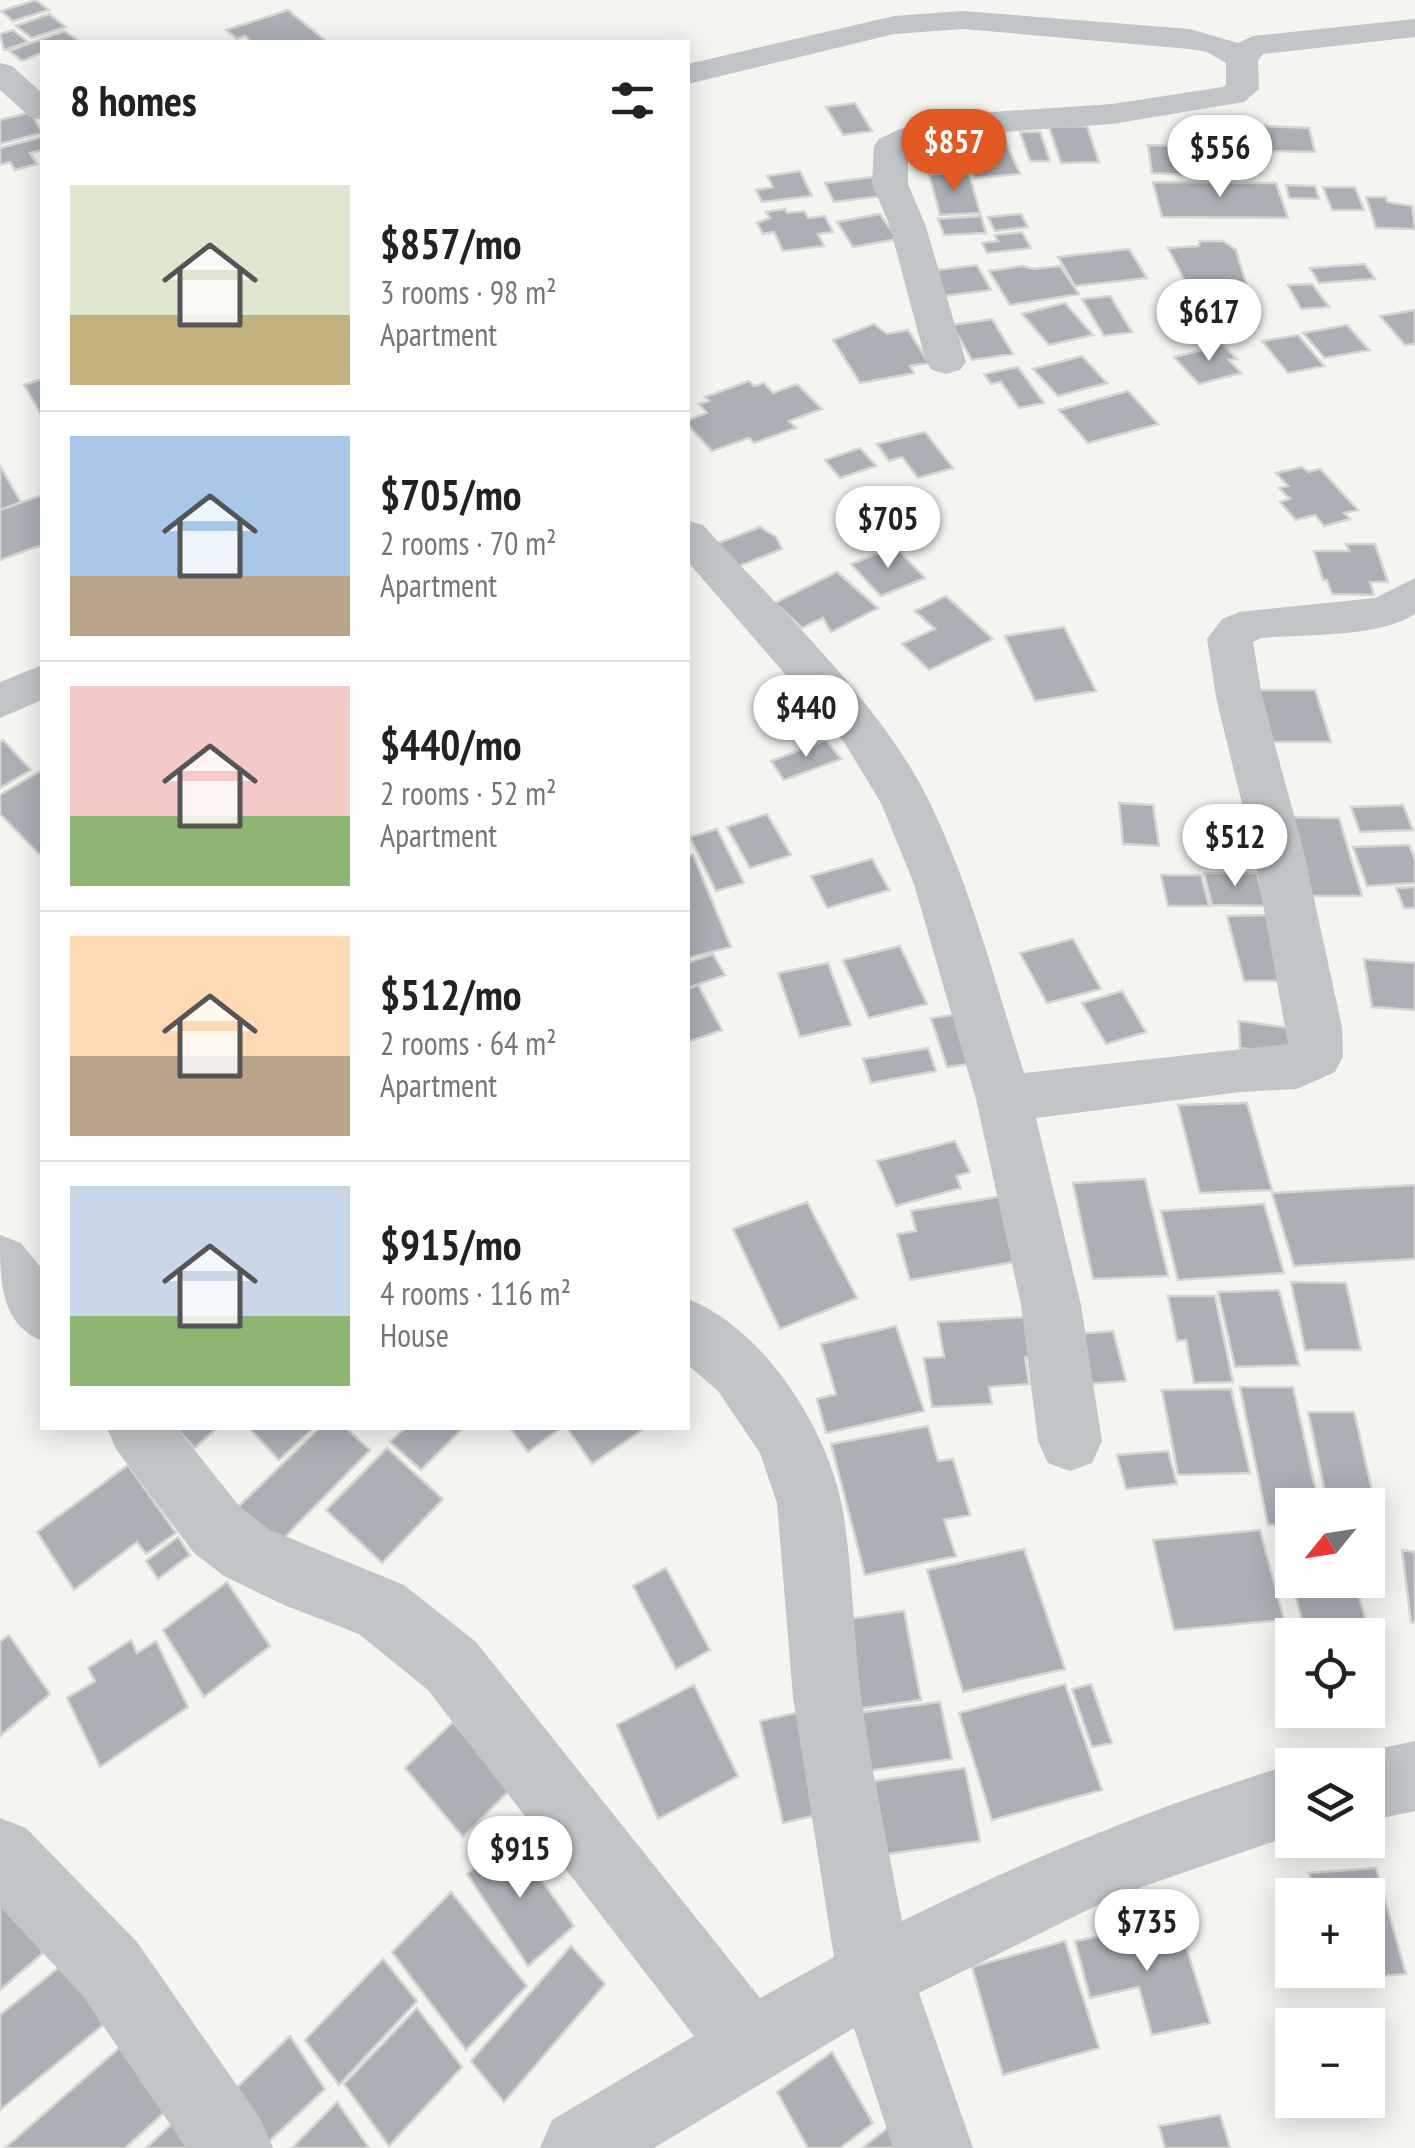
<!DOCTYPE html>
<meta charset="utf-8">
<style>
:root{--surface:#fff;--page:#f6f6f6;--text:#222;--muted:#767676;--line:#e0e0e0;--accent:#e25822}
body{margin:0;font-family:"PT Sans Narrow",sans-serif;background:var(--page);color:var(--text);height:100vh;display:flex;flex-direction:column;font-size:38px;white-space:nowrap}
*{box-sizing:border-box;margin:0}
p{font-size:32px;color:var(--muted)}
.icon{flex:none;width:55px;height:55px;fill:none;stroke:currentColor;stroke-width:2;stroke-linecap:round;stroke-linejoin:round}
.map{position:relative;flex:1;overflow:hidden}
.details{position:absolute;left:40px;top:40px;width:650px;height:1390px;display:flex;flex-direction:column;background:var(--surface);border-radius:0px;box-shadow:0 5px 25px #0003}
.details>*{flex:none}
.needle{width:65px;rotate:240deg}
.tools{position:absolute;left:1275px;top:1488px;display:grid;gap:20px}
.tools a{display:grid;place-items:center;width:110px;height:110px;border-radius:0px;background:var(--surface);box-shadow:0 5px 25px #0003;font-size:50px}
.price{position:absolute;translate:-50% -85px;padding:0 22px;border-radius:35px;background:#fff;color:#222;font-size:32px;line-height:65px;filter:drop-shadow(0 2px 5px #0008)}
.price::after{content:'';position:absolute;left:50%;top:60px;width:30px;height:22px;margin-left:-15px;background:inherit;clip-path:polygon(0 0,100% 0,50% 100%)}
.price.selected{background:var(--accent);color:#fff}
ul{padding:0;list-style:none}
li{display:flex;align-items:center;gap:30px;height:250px;padding:0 30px}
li+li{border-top:2px solid var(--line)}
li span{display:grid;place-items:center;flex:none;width:280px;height:200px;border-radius:0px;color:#555}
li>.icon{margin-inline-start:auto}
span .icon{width:120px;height:120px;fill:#fffc;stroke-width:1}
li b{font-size:42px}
h2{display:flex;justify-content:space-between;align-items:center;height:120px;padding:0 30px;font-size:42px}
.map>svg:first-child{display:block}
.building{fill:#aab0b6;stroke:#d5d5d3;stroke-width:2.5}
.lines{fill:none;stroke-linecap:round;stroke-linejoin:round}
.minor{fill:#c1c5c8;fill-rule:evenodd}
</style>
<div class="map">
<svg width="1415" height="2148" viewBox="0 0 1415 2148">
<rect width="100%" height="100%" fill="#f4f4f0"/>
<path class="building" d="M 36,0 L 49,10 L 13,21 L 1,11 Z
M 288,10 L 327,42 L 252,42 L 245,36 L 237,39 L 226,30 Z
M 49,14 L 66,27 L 32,38 L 16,26 Z
M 13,30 L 28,42 L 4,50 L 0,34 Z
M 64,31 L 81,42 L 42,42 L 42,53 L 22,61 L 9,51 Z
M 855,103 L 872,131 L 843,135 L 826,107 Z
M 31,112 L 42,133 L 0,144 L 0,120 Z
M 1087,126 L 1099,162 L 1061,163 L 1049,127 Z
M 1264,126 L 1309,128 L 1315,152 L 1269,151 Z
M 1020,132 L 1040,132 L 1050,161 L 1030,161 Z
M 1003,136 L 1020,174 L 974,178 L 958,139 Z
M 42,137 L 42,150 L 30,153 L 37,164 L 15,170 L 10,162 L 0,165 L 0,148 Z
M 1148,145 L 1188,146 L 1193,175 L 1152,173 Z
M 1193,150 L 1219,150 L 1223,162 L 1250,161 L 1255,175 L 1201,175 Z
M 800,171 L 812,196 L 762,202 L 756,190 L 773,187 L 767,176 Z
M 969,173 L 980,213 L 940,215 L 929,174 Z
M 872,177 L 882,196 L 834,202 L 825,183 Z
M 1153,182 L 1276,183 L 1288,218 L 1162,217 Z
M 1286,185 L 1315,186 L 1319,199 L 1289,198 Z
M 1323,187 L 1355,187 L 1364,210 L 1332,210 Z
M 1366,197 L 1386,197 L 1387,202 L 1412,206 L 1415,229 L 1376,228 Z
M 785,209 L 787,213 L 804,211 L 808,218 L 825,216 L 833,232 L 818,234 L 824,246 L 783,251 L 774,232 L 763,234 L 757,223 L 770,218 L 766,212 Z
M 880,214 L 897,239 L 853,247 L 837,222 Z
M 1021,214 L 1028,227 L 995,231 L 988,217 Z
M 981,216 L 986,233 L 944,235 L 938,219 Z
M 1022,232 L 1031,248 L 987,253 L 982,243 L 998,241 L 995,235 Z
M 1200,241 L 1223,241 L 1236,250 L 1250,298 L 1231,301 L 1229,306 L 1199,308 L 1168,248 L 1199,246 Z
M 1129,249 L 1147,278 L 1075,286 L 1058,257 Z
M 1365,264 L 1375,279 L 1319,283 L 1310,268 Z
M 977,265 L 991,290 L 944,296 L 930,271 Z
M 1023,266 L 1034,269 L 1060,266 L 1079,294 L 1010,305 L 989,271 Z
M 1312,284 L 1329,307 L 1301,309 L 1288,285 Z
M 1110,296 L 1132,332 L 1104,336 L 1082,299 Z
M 1065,303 L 1093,335 L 1049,345 L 1022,314 Z
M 1415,310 L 1415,344 L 1405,345 L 1380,316 Z
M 992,319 L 1013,354 L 972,360 L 952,325 Z
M 874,324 L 887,334 L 908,330 L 929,363 L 910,366 L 914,373 L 860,383 L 833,340 Z
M 1347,325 L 1369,350 L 1325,358 L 1303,333 Z
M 1298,335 L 1324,366 L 1288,373 L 1262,341 Z
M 1223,345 L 1237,359 L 1229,360 L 1241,373 L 1199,384 L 1174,357 Z
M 1082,356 L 1107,383 L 1058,396 L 1033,369 Z
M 1018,367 L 1044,403 L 1019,408 L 1001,382 L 991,384 L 984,374 Z
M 42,379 L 42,416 L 24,385 Z
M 749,381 L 754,386 L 764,383 L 773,393 L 797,384 L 822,409 L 789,421 L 796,428 L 754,443 L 749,438 L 712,451 L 688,425 L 688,420 L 707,413 L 699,404 L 709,401 L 705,397 Z
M 1128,391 L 1158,424 L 1088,443 L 1059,410 Z
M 925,432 L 953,468 L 918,478 L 902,457 L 889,461 L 877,444 Z
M 860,448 L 876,466 L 840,478 L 825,460 Z
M 0,466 L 21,502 L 0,510 Z
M 1302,467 L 1308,472 L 1320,469 L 1358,510 L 1344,513 L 1350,519 L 1324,526 L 1315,515 L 1296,520 L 1280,502 L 1290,499 L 1279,488 L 1288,486 L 1276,473 Z
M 42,495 L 42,545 L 0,560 L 0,510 Z
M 760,527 L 776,537 L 782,549 L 729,570 L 708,547 Z
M 1346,544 L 1375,544 L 1388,582 L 1370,582 L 1374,595 L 1332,594 L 1327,580 L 1323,580 L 1314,551 L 1349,551 Z
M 895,547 L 925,578 L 881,596 L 851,564 Z
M 837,572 L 878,608 L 831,632 L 823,618 L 802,628 L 775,603 Z
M 946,596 L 993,639 L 929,670 L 902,644 L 935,629 L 915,611 Z
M 1064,627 L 1096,691 L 1035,701 L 1005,636 Z
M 1259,690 L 1315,690 L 1331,742 L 1273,742 Z
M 3,740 L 31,770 L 0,788 L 0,742 Z
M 826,740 L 841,759 L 784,780 L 771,761 Z
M 42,770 L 42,852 L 39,854 L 0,814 L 0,795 Z
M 1119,803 L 1153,805 L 1159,846 L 1123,844 Z
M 1403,805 L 1413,830 L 1360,832 L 1351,807 Z
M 767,814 L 791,855 L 750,868 L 727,827 Z
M 1283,817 L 1339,818 L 1362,896 L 1304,896 Z
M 717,829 L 744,883 L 716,891 L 690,837 Z
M 1409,845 L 1415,859 L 1415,883 L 1367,886 L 1353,847 Z
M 693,855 L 731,947 L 688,958 L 688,856 Z
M 872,859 L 889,890 L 827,908 L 811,876 Z
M 1204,873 L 1257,873 L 1266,906 L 1212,905 Z
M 1161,875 L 1201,875 L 1209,906 L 1168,906 Z
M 1415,887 L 1415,908 L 1404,908 L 1396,888 Z
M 1267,915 L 1285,981 L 1244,981 L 1227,916 Z
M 1073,939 L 1101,989 L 1047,1003 L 1020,953 Z
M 900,946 L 927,1004 L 869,1018 L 843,960 Z
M 713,954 L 725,975 L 688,988 L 688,963 Z
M 1364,959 L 1415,963 L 1415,1010 L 1372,1007 Z
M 828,963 L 851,1025 L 800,1037 L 778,973 Z
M 698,985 L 722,1030 L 688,1042 L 688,989 Z
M 1122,991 L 1146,1032 L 1106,1044 L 1082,1003 Z
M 974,1012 L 990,1061 L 947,1067 L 931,1018 Z
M 1239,1021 L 1298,1029 L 1299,1056 L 1240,1048 Z
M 928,1048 L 936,1071 L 871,1083 L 863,1059 Z
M 1247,1103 L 1272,1190 L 1200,1193 L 1178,1105 Z
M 955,1141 L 970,1172 L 956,1176 L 961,1188 L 896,1206 L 877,1161 Z
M 1145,1179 L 1168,1276 L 1093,1279 L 1073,1183 Z
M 1415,1185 L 1415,1259 L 1294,1266 L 1272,1193 Z
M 1016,1194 L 1025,1260 L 910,1280 L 897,1234 L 916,1231 L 911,1211 Z
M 807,1202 L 857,1298 L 780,1329 L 733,1229 Z
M 1264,1204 L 1284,1273 L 1178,1280 L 1161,1211 Z
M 1291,1282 L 1346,1283 L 1361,1350 L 1305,1350 Z
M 1279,1290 L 1299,1365 L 1235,1367 L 1218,1292 Z
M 1168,1296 L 1215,1296 L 1233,1382 L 1194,1383 L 1186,1340 L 1177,1341 Z
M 1028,1317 L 1036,1356 L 1025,1357 L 1029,1384 L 989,1387 L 992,1404 L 932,1407 L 924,1358 L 944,1357 L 938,1322 Z
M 896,1326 L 924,1411 L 826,1433 L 817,1399 L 836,1394 L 821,1344 Z
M 1113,1331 L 1126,1381 L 1088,1384 L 1076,1334 Z
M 1240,1387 L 1293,1387 L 1319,1505 L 1292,1505 L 1292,1525 L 1268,1525 Z
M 1231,1389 L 1250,1473 L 1178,1475 L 1162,1390 Z
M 1308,1412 L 1354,1412 L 1375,1503 L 1327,1502 Z
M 928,1426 L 938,1461 L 953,1459 L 970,1515 L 944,1520 L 956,1556 L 865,1575 L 831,1444 Z
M 176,1428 L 217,1428 L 195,1448 Z
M 249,1428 L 314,1428 L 279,1460 Z
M 319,1428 L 346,1428 L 370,1450 L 278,1544 L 238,1507 Z
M 405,1428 L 463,1428 L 421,1470 L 390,1442 Z
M 510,1428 L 561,1428 L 528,1452 Z
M 567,1428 L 645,1428 L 592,1464 Z
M 387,1448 L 443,1499 L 382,1563 L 326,1510 Z
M 1168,1451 L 1177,1484 L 1126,1489 L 1117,1455 Z
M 128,1465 L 176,1533 L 146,1554 L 137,1542 L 74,1590 L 37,1532 Z
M 1260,1530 L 1284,1620 L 1174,1630 L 1153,1540 Z
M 178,1537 L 190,1555 L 158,1579 L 146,1561 Z
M 1281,1541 L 1292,1541 L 1292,1580 L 1354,1580 L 1374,1649 L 1368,1650 L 1368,1635 L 1306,1635 Z
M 1024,1549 L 1065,1669 L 963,1692 L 927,1570 Z
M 1402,1550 L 1415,1552 L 1415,1623 L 1411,1622 Z
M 666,1568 L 710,1650 L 676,1669 L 633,1586 Z
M 227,1582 L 270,1646 L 204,1697 L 163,1630 Z
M 904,1611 L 921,1700 L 857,1709 L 841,1620 Z
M 9,1635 L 50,1694 L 0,1736 L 0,1642 Z
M 131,1640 L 137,1653 L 156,1641 L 188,1707 L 100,1767 L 67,1698 L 95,1681 L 88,1668 Z
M 1065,1684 L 1102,1790 L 992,1820 L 959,1713 Z
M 1091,1684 L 1112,1743 L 1092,1747 L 1072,1689 Z
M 694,1685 L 738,1776 L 658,1819 L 617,1725 Z
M 940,1702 L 952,1759 L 867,1771 L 857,1713 Z
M 809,1710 L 834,1811 L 783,1823 L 760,1721 Z
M 1294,1710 L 1326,1710 L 1330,1722 L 1298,1725 Z
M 453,1722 L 510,1790 L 463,1837 L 405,1768 Z
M 965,1768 L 980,1841 L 887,1854 L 874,1781 Z
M 511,1837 L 574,1926 L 528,1966 L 467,1874 Z
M 1376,1868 L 1406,1974 L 1336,1980 L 1334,1970 L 1368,1970 L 1368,1895 L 1315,1895 L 1309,1873 Z
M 0,1880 L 43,1953 L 0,1990 Z
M 451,1892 L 527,1986 L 466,2050 L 392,1952 Z
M 1178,1921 L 1210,2023 L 1152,2035 L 1139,1987 L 1090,1998 L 1075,1941 Z
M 1065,1941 L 1099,2048 L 1003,2075 L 972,1967 Z
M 571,1946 L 605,1984 L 504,2102 L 471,2061 Z
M 383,1959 L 417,2001 L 339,2085 L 305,2040 Z
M 67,1961 L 103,2025 L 0,2110 L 0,2015 Z
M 417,2008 L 462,2067 L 389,2146 L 344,2084 Z
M 290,2036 L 325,2089 L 262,2148 L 228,2096 Z
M 126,2042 L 166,2111 L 125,2148 L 5,2148 Z
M 832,2052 L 873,2123 L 840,2148 L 808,2148 L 777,2092 Z
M 337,2102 L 369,2148 L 292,2148 Z
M 191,2106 L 216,2148 L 146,2148 Z
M 1220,2115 L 1230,2148 L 1165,2148 L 1159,2126 Z
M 893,2124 L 907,2148 L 862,2148 Z"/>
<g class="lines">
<path class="minor" d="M 963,11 L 1190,29 L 1238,43 L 1253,36 L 1415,19 L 1415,37 L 1263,54 L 1258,60 L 1259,89 L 1244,102 L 1112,124 L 962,135 L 908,151 L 908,184 L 925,224 L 966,362 L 960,370 L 946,374 L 932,370 L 926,362 L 889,224 L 872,184 L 874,146 L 879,139 L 900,129 L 962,114 L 1112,104 L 1223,87 L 1226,85 L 1226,63 L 1207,52 L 1190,49 L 963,29 L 894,34 L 688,84 L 688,64 L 894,16 Z
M 0,63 L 12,66 L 42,93 L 42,120 L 30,117 L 0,90 Z
M 688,521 L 703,525 C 778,608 880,701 929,801 C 971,887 995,982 1024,1073 L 1288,1044 L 1253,848 L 1217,702 L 1207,639 L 1222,619 L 1239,612 L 1375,598 L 1415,578 L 1415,614 C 1378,638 1305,634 1261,638 L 1253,642 L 1263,702 L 1303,848 L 1342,1027 L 1343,1056 L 1335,1072 L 1297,1089 L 1240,1092 L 1036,1118 L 1081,1305 L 1102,1441 L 1092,1463 L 1070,1471 L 1048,1463 L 1038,1441 L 1021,1305 L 976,1099 L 914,884 L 881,803 L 844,742 L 688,562 Z
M 42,665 L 42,700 L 0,718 L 0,682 Z
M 0,1235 L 21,1243 L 42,1269 L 42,1341 C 0,1323 0,1282 0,1235 Z
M 688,1299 C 763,1328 827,1428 842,1506 C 853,1568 853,1633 861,1695 C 871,1771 888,1846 902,1921 C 1029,1858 1157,1806 1292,1764 L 1294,1765 L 1292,1835 L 1116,1896 L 919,1993 L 973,2148 L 893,2148 L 854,2028 L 654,2148 L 540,2148 L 552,2120 L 694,2036 L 428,1690 L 359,1634 L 284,1605 L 224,1576 L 194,1553 L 116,1449 L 107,1428 L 177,1428 L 240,1507 L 270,1530 L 404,1585 L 476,1642 L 760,1998 L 834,1957 L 793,1697 L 777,1503 L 760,1453 L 718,1391 L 688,1365 Z
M 1415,1741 L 1415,1811 L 1368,1821 L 1368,1765 L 1341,1765 L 1343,1761 L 1368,1751 Z
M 0,1818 L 26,1828 L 137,1942 L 261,2120 L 273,2148 L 186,2148 L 83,1996 L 0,1907 Z"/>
</g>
</svg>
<div class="tools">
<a><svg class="needle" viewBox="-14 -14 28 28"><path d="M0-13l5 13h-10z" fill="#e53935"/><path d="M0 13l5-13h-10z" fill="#767676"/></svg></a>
<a><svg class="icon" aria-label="locate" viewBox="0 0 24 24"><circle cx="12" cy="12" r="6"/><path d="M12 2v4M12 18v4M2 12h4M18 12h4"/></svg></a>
<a><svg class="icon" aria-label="layers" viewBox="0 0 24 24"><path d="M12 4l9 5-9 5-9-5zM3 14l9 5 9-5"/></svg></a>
<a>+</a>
<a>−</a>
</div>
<b class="price selected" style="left:954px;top:194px">$857</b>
<b class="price" style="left:1220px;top:200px">$556</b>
<b class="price" style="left:1209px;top:364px">$617</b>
<b class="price" style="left:888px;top:571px">$705</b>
<b class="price" style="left:806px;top:760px">$440</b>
<b class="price" style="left:1235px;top:889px">$512</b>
<b class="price" style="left:520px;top:1901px">$915</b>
<b class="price" style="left:1147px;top:1974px">$735</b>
<section class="details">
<h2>8 homes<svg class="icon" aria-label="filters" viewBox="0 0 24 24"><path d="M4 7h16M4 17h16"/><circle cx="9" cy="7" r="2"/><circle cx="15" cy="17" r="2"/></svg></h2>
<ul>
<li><span style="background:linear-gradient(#dfe7d0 65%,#c2b280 0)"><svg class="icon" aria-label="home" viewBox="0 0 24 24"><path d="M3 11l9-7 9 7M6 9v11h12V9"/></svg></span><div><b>$857/mo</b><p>3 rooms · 98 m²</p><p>Apartment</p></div></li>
<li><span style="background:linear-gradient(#a9c7e8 70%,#b9a48a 0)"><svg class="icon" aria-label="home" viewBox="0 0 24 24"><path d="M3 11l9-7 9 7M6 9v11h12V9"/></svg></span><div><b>$705/mo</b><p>2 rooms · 70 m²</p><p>Apartment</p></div></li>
<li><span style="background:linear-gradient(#f6c9c9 65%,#8fb573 0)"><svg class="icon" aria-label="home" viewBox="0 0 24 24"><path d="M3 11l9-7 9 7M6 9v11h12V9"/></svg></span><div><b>$440/mo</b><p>2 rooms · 52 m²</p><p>Apartment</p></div></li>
<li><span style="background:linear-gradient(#ffd9b3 60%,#b9a48a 0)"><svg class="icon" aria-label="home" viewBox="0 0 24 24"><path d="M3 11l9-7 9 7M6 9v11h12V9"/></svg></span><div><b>$512/mo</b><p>2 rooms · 64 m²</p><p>Apartment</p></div></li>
<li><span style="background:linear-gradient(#c9d6e8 65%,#8fb573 0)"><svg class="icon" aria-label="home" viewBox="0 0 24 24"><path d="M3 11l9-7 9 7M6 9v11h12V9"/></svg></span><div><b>$915/mo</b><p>4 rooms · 116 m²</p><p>House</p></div></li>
</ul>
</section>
</div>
